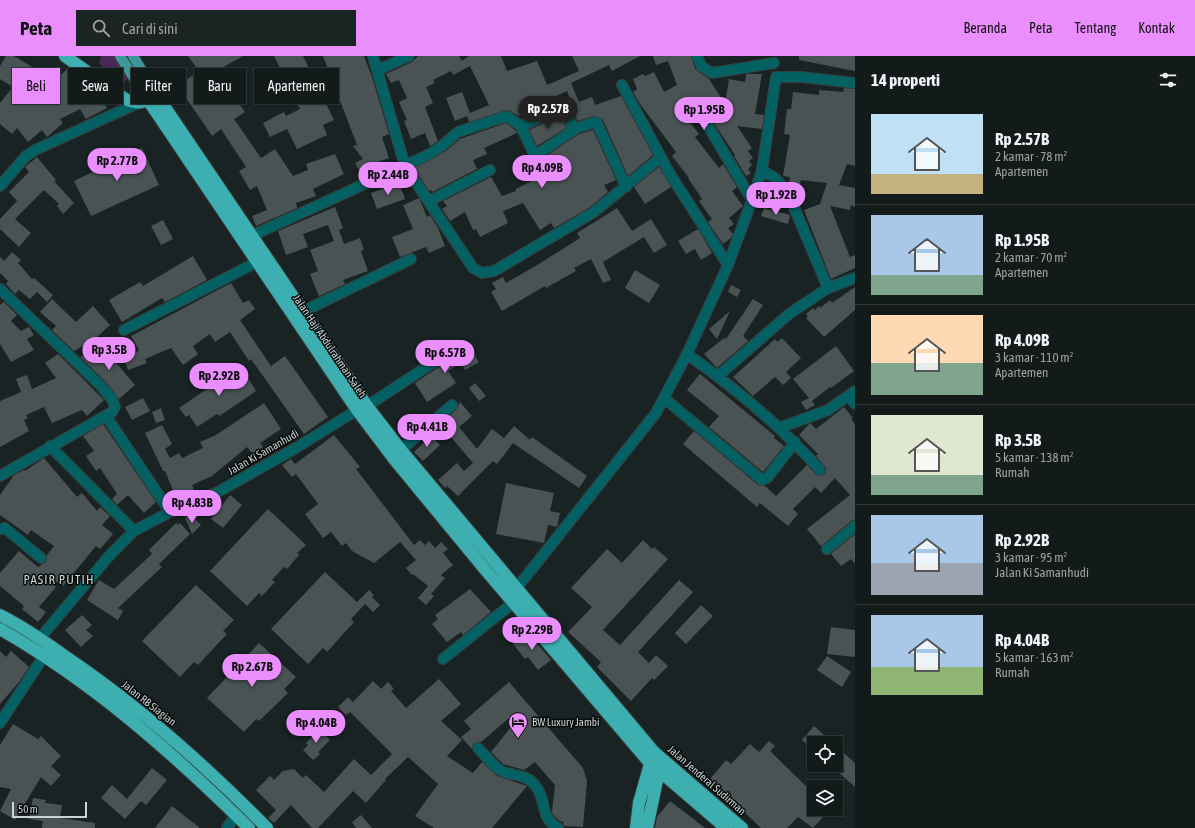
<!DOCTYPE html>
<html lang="id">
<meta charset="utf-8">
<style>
:root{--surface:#131a1a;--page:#1c2323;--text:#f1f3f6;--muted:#9da1a2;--line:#323839;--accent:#ea8dfd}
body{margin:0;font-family:"Asap Condensed",sans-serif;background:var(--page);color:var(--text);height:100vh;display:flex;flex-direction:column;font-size:15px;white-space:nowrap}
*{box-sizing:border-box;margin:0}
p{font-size:13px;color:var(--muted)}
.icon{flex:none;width:22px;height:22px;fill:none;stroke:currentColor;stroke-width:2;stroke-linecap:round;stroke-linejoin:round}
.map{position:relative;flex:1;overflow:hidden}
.panel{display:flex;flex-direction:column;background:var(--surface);width:340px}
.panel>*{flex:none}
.guide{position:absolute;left:12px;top:12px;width:380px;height:36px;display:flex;gap:8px}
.fabs{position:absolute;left:807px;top:680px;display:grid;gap:8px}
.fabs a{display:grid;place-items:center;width:36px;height:36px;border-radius:0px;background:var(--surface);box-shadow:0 1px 3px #0004,0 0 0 1px var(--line);font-size:20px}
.scale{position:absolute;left:12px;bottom:10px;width:75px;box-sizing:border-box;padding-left:4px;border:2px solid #ccd3d3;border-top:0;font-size:11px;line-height:14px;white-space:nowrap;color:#ccd3d3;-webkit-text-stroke:3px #070b0b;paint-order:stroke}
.price{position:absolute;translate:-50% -34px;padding:0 9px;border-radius:14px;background:var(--accent);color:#111;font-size:13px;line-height:26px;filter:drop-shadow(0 1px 2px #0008)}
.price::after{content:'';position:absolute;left:50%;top:24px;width:12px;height:9px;margin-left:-6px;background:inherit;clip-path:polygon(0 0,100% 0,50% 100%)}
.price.active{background:#222;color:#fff}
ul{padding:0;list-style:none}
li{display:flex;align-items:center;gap:12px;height:100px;padding:0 16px}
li+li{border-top:1px solid var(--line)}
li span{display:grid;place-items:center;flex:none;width:112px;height:80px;border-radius:0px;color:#555}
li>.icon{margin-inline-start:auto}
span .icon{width:48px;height:48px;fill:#fffc;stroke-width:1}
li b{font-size:17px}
h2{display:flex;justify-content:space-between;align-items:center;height:48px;padding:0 16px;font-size:17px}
.chip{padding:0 14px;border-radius:0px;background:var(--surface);box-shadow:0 1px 3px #0004,0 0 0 1px var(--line);font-size:14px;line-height:36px}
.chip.active{background:var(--accent);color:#111}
header{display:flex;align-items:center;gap:24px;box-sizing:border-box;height:56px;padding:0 20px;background:var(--accent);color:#111}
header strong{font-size:19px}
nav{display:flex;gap:22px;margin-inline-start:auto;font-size:14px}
.search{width:280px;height:36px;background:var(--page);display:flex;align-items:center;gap:10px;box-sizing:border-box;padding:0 14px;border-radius:0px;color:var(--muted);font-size:15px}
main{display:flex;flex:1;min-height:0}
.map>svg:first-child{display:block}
.green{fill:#4b2853}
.building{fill:#495353}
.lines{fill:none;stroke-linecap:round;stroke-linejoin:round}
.minor-casing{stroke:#363f3f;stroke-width:12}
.major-casing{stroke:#363f3f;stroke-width:12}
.highway-casing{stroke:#363f3f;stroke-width:14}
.minor{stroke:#036163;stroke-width:10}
.major{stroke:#3c9899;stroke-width:10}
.highway{stroke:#3dafb1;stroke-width:12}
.labels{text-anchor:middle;stroke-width:3;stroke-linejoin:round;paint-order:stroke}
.street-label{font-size:11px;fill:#ccd3d3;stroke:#070b0b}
.poi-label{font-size:11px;fill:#ccd3d3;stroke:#070b0b;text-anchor:start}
.quarter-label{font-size:13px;letter-spacing:1px;fill:#ccd3d3;stroke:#070b0b}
</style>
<header>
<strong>Peta</strong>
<div class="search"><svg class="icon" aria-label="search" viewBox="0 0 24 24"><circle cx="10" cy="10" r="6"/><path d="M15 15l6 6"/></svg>Cari di sini</div>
<nav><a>Beranda</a><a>Peta</a><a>Tentang</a><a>Kontak</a></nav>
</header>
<main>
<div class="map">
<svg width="855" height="772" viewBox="0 0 855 772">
<rect width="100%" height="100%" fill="#192323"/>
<path class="green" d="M 101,0 L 117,0 L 127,19 L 127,24 L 124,26 C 112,25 104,16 99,6 Z"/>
<path class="building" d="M 6,0 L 14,0 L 37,14 L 29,26 L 43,37 L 68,12 L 74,17 L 71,21 L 88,38 L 98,33 L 105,38 L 101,40 L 107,52 L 86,63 L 80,53 L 60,63 L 63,67 L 47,81 L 42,74 L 28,86 L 17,72 L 12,78 L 0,68 L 0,47 L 13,31 L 0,23 L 0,10 Z
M 188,0 L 243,0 L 216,15 L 245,56 L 234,63 L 261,102 L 275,93 L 293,120 L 308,114 L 306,108 L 335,98 L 344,118 L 313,133 L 316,140 L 296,147 L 297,152 L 256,170 L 252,160 L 267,154 L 257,130 L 250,134 L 239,115 L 246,111 L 221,73 L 212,80 L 178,30 L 199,15 Z
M 274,0 L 303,0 L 334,64 L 323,69 L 327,79 L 297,93 L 287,73 L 270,81 L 263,67 L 284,56 L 286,60 L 300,53 Z
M 323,0 L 364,0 L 372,21 L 389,78 L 382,81 L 389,102 L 378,106 L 379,108 L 361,118 L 355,107 L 363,103 L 353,90 L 357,89 Z
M 418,0 L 459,0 L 462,5 L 469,0 L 501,0 L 507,15 L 537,5 L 547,29 L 579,15 L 572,0 L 640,0 L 612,15 L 609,9 L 571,27 L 579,46 L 592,41 L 595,49 L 621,40 L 653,99 L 628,120 L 603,64 L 594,60 L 577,65 L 567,35 L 552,42 L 555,47 L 523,62 L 508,54 L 469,66 L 467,60 L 455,65 L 446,42 L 462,36 L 470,57 L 489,49 L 470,10 L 453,19 L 451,15 L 433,24 L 435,27 L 426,31 L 433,47 L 425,51 L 438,85 L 430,90 L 425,77 L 411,83 L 404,65 L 407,64 L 399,46 L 407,42 L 399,24 L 391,27 L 386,18 L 412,6 Z
M 653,0 L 691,0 L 695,13 L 709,23 L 725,48 L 729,23 L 745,26 L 746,18 L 762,18 L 755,58 L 764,59 L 762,73 L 737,70 L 752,92 L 748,95 L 753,102 L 749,105 L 752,109 L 748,113 L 751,117 L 746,120 L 734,100 L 735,99 L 708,58 L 702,55 L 688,64 L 699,78 L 695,81 L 719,112 L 723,108 L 726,113 L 737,131 L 732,135 L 743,150 L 729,162 L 734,168 L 728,172 L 733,178 L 731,182 L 723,188 L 708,166 L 712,163 L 699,145 L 702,143 L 688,122 L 689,122 L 672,100 L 676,96 L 640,48 L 633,36 L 637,33 L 633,23 L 643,18 L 645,20 L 654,16 L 664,36 L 677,29 L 668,5 L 656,9 Z
M 799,0 L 855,0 L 855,15 L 799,4 Z
M 844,32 L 855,33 L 855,110 L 847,108 L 839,129 L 855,132 L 855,151 L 851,149 L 850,154 L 830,150 L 850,201 L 855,199 L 855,212 L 831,223 L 804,154 L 820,148 L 827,127 L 801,124 L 800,128 L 789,127 L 790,121 L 783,120 L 790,79 L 784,78 L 787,53 L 791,53 L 793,36 L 819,39 L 819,34 L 843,36 Z
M 561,59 L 566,72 L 537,90 L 529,74 Z
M 506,67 L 515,74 L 517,77 L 484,92 L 487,98 L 473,104 L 477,113 L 432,136 L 431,134 L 429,135 L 414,112 L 446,95 L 460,83 Z
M 593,74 L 616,124 L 604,129 L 608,136 L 590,151 L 554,172 L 551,167 L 540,174 L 523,147 L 503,155 L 508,167 L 480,181 L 476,173 L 473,174 L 465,156 L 450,165 L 442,153 L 447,150 L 443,145 L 491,121 L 502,140 L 516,135 L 516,133 L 547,117 L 540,104 L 579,78 Z
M 142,92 L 159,129 L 91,160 L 74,125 Z
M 37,101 L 56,124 L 54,125 L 74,147 L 63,158 L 57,150 L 59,148 L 44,134 L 15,163 L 31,177 L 19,191 L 0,173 L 0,163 L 17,145 L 9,136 L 29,116 L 25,111 Z
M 659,111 L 671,131 L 645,148 L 634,131 Z
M 399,127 L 405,143 L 377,153 L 371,137 Z
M 419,142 L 427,161 L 430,159 L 438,172 L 445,190 L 429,197 L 426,191 L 400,201 L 392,181 L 413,173 L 403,149 Z
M 335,151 L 343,172 L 339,174 L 344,188 L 360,182 L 364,194 L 361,195 L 368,215 L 343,224 L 345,228 L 319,240 L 310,218 L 318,215 L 310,194 L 334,185 L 328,169 L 303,178 L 308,191 L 286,199 L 278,175 Z
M 617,152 L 632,175 L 651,163 L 667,189 L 654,197 L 644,181 L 603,206 L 611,224 L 603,227 L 591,203 L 574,212 L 576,215 L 546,232 L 545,230 L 502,255 L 491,236 L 496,233 L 492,227 L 503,221 L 506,227 L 534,211 L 580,182 L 577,177 Z
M 764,152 L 790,159 L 788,168 L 761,160 Z
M 163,164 L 173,183 L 161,189 L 151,170 Z
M 698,173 L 712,197 L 701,204 L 695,193 L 686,198 L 678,185 Z
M 12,196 L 21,204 L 18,207 L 32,223 L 34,222 L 53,239 L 47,246 L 37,236 L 30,243 L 19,234 L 15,238 L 6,228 L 8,225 L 0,217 L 0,201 L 4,205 Z
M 193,200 L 207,224 L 165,246 L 162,242 L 122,266 L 109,244 L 140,226 L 143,230 Z
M 635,214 L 660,229 L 649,247 L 625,232 Z
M 231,227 L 243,247 L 249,244 L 255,253 L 240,264 L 271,310 L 285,300 L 328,361 L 304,378 L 251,303 L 249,305 L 230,276 L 215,286 L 210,278 L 193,290 L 198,298 L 183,309 L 171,292 L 145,303 L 147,307 L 128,314 L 117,285 L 122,283 L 135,297 L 139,294 L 131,280 Z
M 731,229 L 741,234 L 737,241 L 728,236 Z
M 855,231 L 855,254 L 824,281 L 806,262 L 808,260 L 806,258 L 813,252 L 815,254 L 819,250 L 820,252 L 830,244 L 832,247 Z
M 52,243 L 76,266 L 93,250 L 110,269 L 96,282 L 74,295 L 52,274 L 56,270 L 40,256 Z
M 753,243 L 763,249 L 743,280 L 748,285 L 717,312 L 704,298 L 724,282 L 726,283 Z
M 4,246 L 17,259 L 11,265 L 21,275 L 29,271 L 34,279 L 27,283 L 34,294 L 11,306 L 0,288 L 0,249 Z
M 730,255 L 717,283 L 709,273 Z
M 782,282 L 801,302 L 786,316 L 791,322 L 783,329 L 775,321 L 753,340 L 733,321 L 775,283 L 777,286 Z
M 467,287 L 479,306 L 465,314 L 461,307 L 448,315 L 456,327 L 427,346 L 415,327 L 461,296 L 463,290 Z
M 836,290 L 854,315 L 831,332 L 830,331 L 812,345 L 815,349 L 806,354 L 801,346 L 809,342 L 793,323 Z
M 103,291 L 135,329 L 119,343 L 106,326 L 80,301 Z
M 58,298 L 104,344 L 87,360 L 82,354 L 52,367 L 44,351 L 26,359 L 28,362 L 24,364 L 29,375 L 0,391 L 0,345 L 21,336 L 16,323 L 27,319 L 32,333 L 56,322 L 45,307 Z
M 240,310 L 256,335 L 227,355 L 219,360 L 217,358 L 197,371 L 189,359 L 186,361 L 179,352 L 217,326 L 216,324 L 233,311 L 235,314 Z
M 700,318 L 775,380 L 774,382 L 784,390 L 763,416 L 709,371 L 719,360 L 687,334 Z
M 475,327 L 486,340 L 479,345 L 469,332 Z
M 143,342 L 150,355 L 132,364 L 125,351 Z
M 460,346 L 472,360 L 459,371 L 477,393 L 492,373 L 504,382 L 514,370 L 530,384 L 532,381 L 587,420 L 579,432 L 513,387 L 497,408 L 493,405 L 458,440 L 447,430 L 445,432 L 438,424 L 457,407 L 464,415 L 473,407 L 440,368 L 456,354 Z
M 264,347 L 281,373 L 260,387 L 263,391 L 253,398 L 247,391 L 212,420 L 192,429 L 194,434 L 176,441 L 165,415 L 163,415 L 145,377 L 162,369 L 172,388 L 165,393 L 170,402 L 179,397 L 182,402 L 203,392 L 200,386 L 216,379 Z
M 844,351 L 853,362 L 851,363 L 855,368 L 855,464 L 851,465 L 821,490 L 807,473 L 850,439 L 835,422 L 821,437 L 815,431 L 793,453 L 798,458 L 788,470 L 760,447 L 757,451 L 683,388 L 694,375 L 758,429 L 765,430 L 776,440 L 807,409 L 818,420 L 825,418 L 826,412 L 816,400 L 818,398 L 799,379 L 810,367 L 816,373 Z
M 161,352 L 165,364 L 156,367 L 152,356 Z
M 103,368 L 156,446 L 144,457 L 128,439 L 117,449 L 112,443 L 117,438 L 100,412 L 96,415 L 86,400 L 94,395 L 83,380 Z
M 334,379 L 360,411 L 356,413 L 414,489 L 420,484 L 425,489 L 429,485 L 435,492 L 441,486 L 448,493 L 443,497 L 453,509 L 441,519 L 445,522 L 431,538 L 434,540 L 426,549 L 418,542 L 428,530 L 413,518 L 412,519 L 406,512 L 416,504 L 400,486 L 374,507 L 352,495 L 346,487 L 342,490 L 331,476 L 323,482 L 305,458 L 318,448 L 296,418 L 292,421 L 282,409 L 291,403 L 295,408 Z
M 431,380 L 440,389 L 423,405 L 414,396 Z
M 44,402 L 77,441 L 82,437 L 97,455 L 100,451 L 110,460 L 102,469 L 113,478 L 100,493 L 96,490 L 63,530 L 47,520 L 56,531 L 39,551 L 46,556 L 38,566 L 22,553 L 24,550 L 0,530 L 0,517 L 19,495 L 38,511 L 46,506 L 47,499 L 54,490 L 31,474 L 28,479 L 0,459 L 0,439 L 14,419 L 24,414 L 25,415 Z
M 506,427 L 554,437 L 550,455 L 560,457 L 557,471 L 548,469 L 544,487 L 496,478 Z
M 230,439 L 242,449 L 223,472 L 211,463 Z
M 268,453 L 306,489 L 297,497 L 299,499 L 287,513 L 284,511 L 272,524 L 275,526 L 262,540 L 259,537 L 247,550 L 210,515 Z
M 190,458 L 201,469 L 192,478 L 185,462 Z
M 176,467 L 178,469 L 180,467 L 190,478 L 159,508 L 162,511 L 118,552 L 123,555 L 118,564 L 87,544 L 99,524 L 114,533 L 152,498 L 149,494 Z
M 855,478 L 855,508 L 851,503 L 841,510 L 831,498 Z
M 643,484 L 652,493 L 654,491 L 668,503 L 603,574 L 620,589 L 679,524 L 693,536 L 638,596 L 649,607 L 656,599 L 668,610 L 654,624 L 652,622 L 631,645 L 597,611 L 601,606 L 568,576 L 592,551 L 571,532 L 607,493 L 622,507 Z
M 325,516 L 357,546 L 369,534 L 374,539 L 372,541 L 380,549 L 373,556 L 365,548 L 351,563 L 354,566 L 327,596 L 323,592 L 308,608 L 271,573 Z
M 196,529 L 234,564 L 223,575 L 227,578 L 198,609 L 194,606 L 180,621 L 142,585 Z
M 470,533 L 491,556 L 463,579 L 461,576 L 447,586 L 432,568 L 438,563 L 435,559 Z
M 701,549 L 713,560 L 686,588 L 675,577 Z
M 82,559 L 92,569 L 86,574 L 93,580 L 81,591 L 65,574 Z
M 831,571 L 855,574 L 855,601 L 827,598 Z
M 528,577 L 551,604 L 538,614 L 528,601 L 525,603 L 513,588 Z
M 259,587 L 296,621 L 284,633 L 288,637 L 259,665 L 256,663 L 244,676 L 207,642 Z
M 0,595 L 6,601 L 11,595 L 29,611 L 19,626 L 0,648 Z
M 827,600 L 851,616 L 842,631 L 817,614 Z
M 439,623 L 461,648 L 441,665 L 462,684 L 447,700 L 473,717 L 482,706 L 497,720 L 527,730 L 492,772 L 434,772 L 415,760 L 438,728 L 408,701 L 385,723 L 386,724 L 366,747 L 353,735 L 318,772 L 312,772 L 291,749 L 274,767 L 268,762 L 276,754 L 256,734 L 270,720 L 274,724 L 283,715 L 294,713 L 303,722 L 306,719 L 324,736 L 354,703 L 371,719 L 392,698 L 350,656 L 346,659 L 338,651 L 348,641 L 353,646 L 373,625 L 381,633 L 388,626 L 394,633 L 391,635 L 406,652 Z
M 509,626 L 583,712 L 587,725 L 583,771 L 564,770 L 563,766 L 560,765 L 553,759 L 552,756 L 555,729 L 535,706 L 524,714 L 503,708 L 491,696 L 519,661 L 515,657 L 481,686 L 474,687 L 472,693 L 461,681 L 471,673 L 464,665 Z
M 13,668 L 38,683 L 41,680 L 61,700 L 51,710 L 61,719 L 51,730 L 41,721 L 15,764 L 0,755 L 11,733 L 0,731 L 0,689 Z
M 814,670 L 833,687 L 814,687 L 814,695 L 802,684 Z
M 320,673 L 330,684 L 318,696 L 320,698 L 313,704 L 303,694 L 308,689 L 306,687 Z
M 769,685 L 775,690 L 770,695 L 812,736 L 806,742 L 814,749 L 814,753 L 818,753 L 825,759 L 813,772 L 798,761 L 787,772 L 761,772 L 710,723 L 726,704 L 731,708 L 750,688 L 759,696 Z
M 836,690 L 855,707 L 855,731 L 836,714 Z
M 152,712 L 167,724 L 146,749 L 141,745 L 125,763 L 101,742 L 112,729 L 127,743 Z
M 33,742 L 46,744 L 45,747 L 62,749 L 60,762 L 95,767 L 95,772 L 42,772 L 43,765 L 29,763 Z
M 670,745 L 691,761 L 705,772 L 655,772 L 657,761 Z
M 172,750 L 200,772 L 155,772 Z
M 361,759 L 372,772 L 356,772 L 352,766 Z"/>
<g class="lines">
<g class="minor-casing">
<path id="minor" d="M 373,0 L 405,110 L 473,212 L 482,217 L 494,215 L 594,156 L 661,101
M 697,0 L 701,10 L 712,17 L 774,7
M 378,14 L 409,0
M 622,29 L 670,118 L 728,209
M 704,63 L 752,144
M 520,69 L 534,98 L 536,99 L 574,74
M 762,114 L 775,122 L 788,137 L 828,232
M 0,130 L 26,100 L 35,94 L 136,48
M 429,145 L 490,114
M 251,180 L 428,99 L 442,90 L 458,76 L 507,60 L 518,68 L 524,69 L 562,51 L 565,52 L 573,73 L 595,66 L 597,67 L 626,131
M 0,233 L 101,330 L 112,343 L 115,351 L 112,356 L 0,420
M 304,255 L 411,203
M 124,274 L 257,206
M 687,298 C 735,332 781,370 820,414
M 718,320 L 789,258 L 828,232 L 855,222
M 849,340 L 855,348
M 664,342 L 762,424 L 767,422 L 795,386
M 367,350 L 457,291
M 106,360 L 170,456
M 779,372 L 828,354 L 855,335
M 50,390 L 134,475
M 401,394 L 452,349
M 0,473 L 5,472 L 41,502
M 827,493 L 855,470
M 516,533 L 656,357 L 687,298 L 728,209 L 752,144 L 762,114 L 776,21 L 801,21 L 855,27
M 40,582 L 110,499 L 134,475 L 170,456 L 191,449 L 218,436 L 296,392 L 357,354
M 443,603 L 513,547
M 0,667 L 44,600
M 478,692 C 485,699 492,709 500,714 C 511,721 525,717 534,728 C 548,743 538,760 558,772
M 227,772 L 236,759"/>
</g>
<g class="major-casing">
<path id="major" d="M 120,0 L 148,44
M 133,0 L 156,38"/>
</g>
<g class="highway-casing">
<path id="highway" d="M 65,0 L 125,43 C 139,49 144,47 156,38 L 367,350 L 401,394 L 654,696 L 742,772
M 148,44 L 357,354 L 394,403 L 483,511 L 649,706 L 726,772
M 0,559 C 24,571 47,587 69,603 C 141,652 206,710 267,772
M 0,573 C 93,626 173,697 249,772
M 636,772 L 639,747 L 652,701
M 647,772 L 659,715 L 662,710"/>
</g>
<use href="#minor" class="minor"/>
<use href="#major" class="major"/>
<use href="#highway" class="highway"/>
</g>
<defs>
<g id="hotel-pin" transform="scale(1)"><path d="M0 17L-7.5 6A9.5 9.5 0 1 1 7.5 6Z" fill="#ea8dfd" stroke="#070b0b"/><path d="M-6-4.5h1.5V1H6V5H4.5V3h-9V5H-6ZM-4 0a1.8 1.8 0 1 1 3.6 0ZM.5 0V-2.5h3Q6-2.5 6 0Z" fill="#111"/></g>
</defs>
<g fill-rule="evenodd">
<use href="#hotel-pin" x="518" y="666"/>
</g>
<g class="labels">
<g class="street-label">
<text transform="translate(330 290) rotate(56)" y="4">Jalan Haji Abdulrahman Saleh</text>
<text transform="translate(263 396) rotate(-30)" y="4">Jalan Ki Samanhudi</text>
<text transform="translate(149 647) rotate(38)" y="4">Jalan RB Siagian</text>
<text transform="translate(707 724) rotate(41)" y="4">Jalan Jenderal Sudirman</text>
</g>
<g class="poi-label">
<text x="532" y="670">BW Luxury Jambi</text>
</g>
<g class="quarter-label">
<text x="59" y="528">PASIR PUTIH</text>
</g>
</g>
</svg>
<div class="fabs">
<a><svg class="icon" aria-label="locate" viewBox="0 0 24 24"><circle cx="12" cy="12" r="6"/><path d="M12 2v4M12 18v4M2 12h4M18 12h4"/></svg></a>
<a><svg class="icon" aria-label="layers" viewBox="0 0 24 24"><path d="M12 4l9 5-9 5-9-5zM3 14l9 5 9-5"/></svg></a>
</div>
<div class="scale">50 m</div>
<b class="price active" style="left:548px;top:74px">Rp 2.57B</b>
<b class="price" style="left:704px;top:75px">Rp 1.95B</b>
<b class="price" style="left:117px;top:126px">Rp 2.77B</b>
<b class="price" style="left:542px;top:133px">Rp 4.09B</b>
<b class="price" style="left:388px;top:140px">Rp 2.44B</b>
<b class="price" style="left:776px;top:160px">Rp 1.92B</b>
<b class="price" style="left:109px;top:315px">Rp 3.5B</b>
<b class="price" style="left:445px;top:318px">Rp 6.57B</b>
<b class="price" style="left:219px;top:341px">Rp 2.92B</b>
<b class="price" style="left:427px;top:392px">Rp 4.41B</b>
<b class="price" style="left:192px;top:468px">Rp 4.83B</b>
<b class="price" style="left:532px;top:595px">Rp 2.29B</b>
<b class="price" style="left:252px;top:632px">Rp 2.67B</b>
<b class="price" style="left:316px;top:688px">Rp 4.04B</b>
<div class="guide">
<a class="chip active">Beli</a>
<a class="chip">Sewa</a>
<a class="chip">Filter</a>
<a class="chip">Baru</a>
<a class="chip">Apartemen</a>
</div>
</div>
<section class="panel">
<h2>14 properti<svg class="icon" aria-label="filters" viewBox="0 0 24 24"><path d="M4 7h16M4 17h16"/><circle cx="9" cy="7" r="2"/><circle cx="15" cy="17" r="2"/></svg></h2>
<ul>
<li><span style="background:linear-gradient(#bfe0f5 75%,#c2b280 0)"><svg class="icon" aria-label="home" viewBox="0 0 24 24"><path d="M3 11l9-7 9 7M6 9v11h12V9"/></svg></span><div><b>Rp 2.57B</b><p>2 kamar · 78 m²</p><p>Apartemen</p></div></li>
<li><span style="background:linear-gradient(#a9c7e8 75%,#7fa58c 0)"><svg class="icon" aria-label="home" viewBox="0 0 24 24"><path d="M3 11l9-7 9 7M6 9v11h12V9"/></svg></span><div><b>Rp 1.95B</b><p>2 kamar · 70 m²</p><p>Apartemen</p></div></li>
<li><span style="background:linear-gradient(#ffd9b3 60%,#7fa58c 0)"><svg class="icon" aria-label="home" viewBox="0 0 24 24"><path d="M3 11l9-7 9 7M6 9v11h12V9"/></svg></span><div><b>Rp 4.09B</b><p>3 kamar · 110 m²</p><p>Apartemen</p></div></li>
<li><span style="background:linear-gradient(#dfe7d0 75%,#7fa58c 0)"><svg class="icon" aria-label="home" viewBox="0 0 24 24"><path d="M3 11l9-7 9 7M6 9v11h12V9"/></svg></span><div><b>Rp 3.5B</b><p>5 kamar · 138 m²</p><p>Rumah</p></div></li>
<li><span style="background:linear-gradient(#a9c7e8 60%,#9aa5b1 0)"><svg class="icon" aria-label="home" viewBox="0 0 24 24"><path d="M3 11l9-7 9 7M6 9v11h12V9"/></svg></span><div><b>Rp 2.92B</b><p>3 kamar · 95 m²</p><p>Jalan Ki Samanhudi</p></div></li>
<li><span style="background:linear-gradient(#a9c7e8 65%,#8fb573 0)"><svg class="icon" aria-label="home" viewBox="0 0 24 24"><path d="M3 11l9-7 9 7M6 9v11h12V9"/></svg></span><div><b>Rp 4.04B</b><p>5 kamar · 163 m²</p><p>Rumah</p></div></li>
</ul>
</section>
</main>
